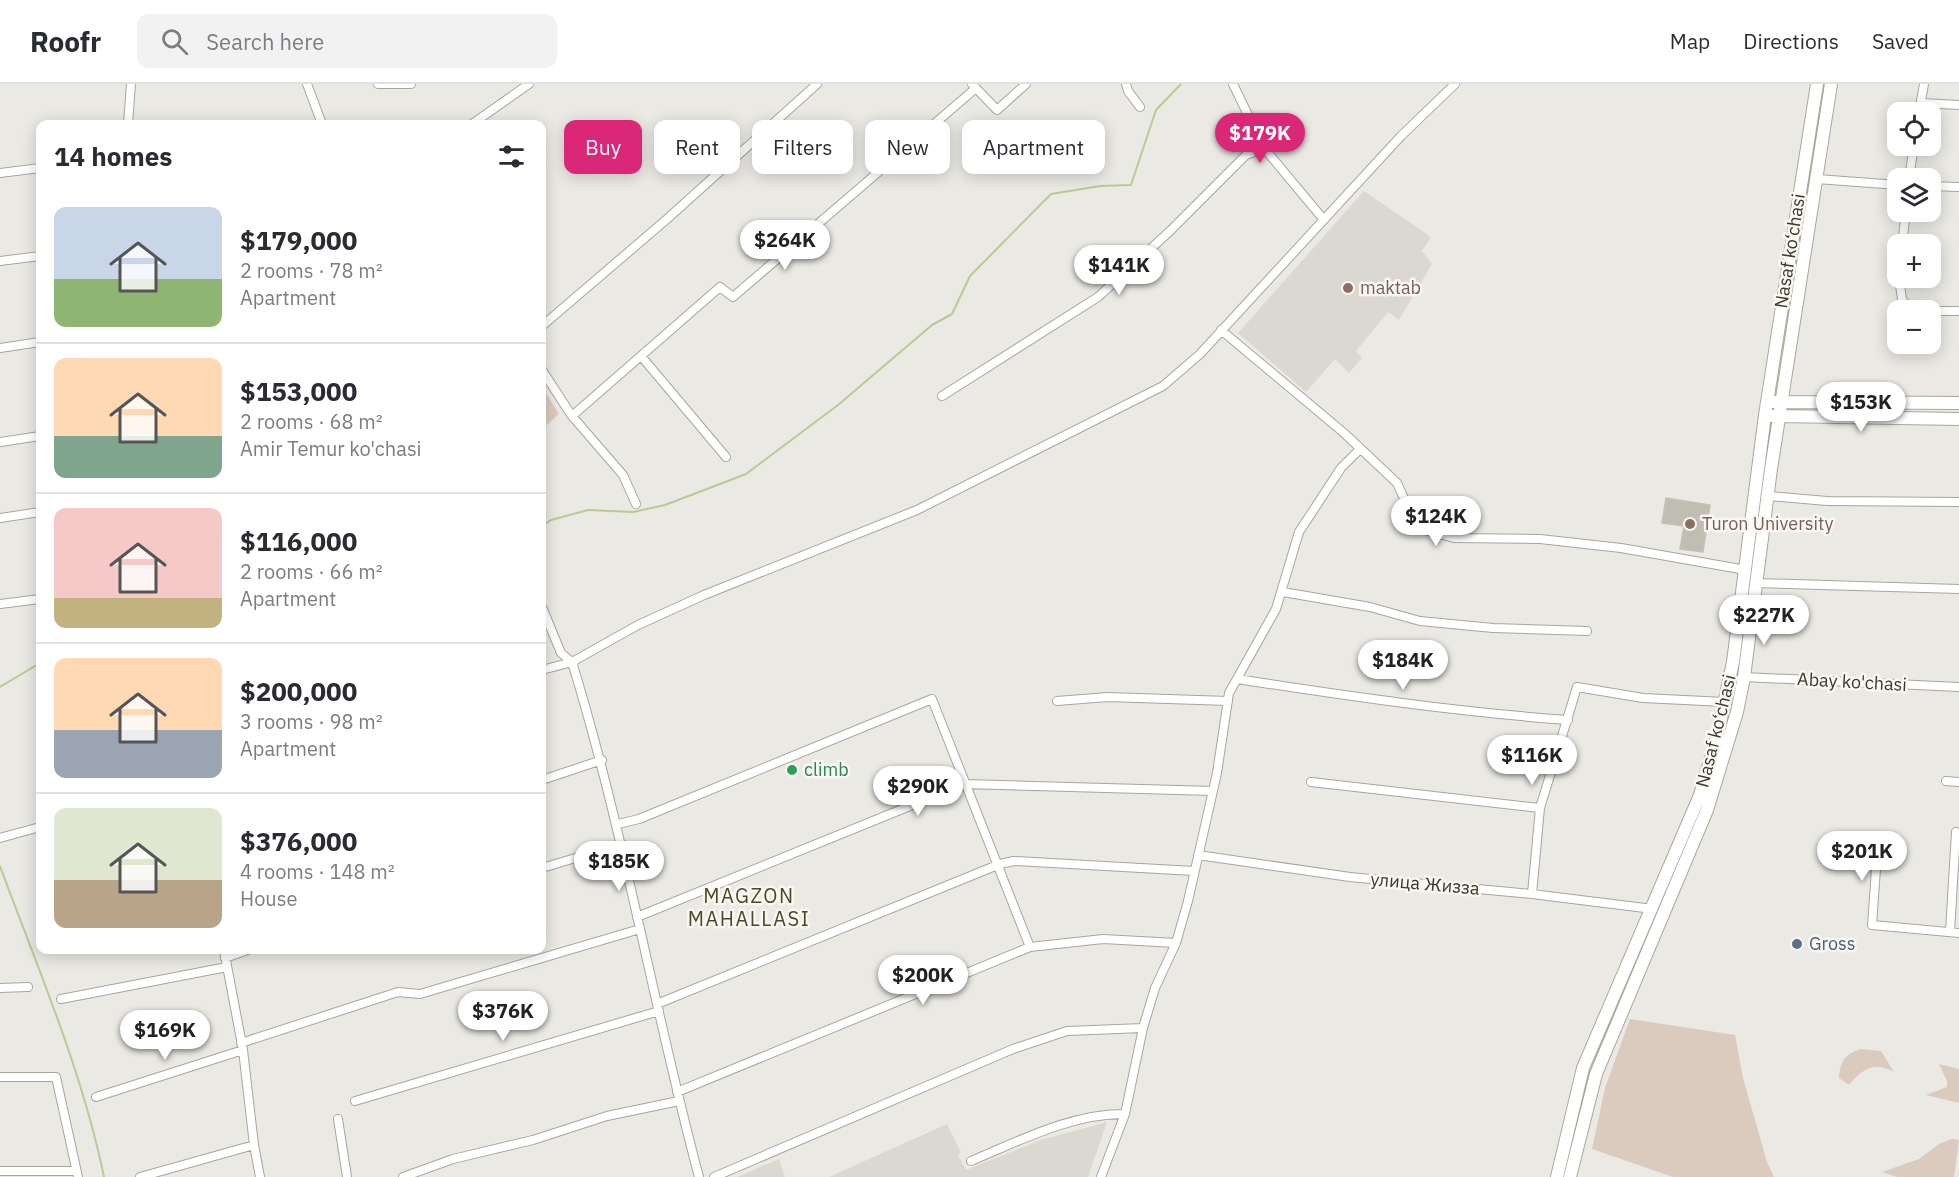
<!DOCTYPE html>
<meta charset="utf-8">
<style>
:root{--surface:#fff;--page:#f2f2f3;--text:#2b2b33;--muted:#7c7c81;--line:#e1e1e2;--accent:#db2777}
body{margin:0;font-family:"IBM Plex Sans",sans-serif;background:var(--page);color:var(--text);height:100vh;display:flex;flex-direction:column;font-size:22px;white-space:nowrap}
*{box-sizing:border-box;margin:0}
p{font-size:20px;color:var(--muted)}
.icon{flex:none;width:33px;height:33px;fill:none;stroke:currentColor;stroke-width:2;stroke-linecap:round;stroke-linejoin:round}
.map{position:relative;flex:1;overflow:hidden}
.side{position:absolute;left:36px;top:36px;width:510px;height:834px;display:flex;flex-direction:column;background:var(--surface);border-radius:12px;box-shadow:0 3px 15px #0003}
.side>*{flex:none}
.banner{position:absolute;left:564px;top:36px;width:570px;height:54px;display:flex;gap:12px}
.buttons{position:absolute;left:1887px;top:18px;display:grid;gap:12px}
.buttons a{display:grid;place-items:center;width:54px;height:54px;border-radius:12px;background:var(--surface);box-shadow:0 3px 15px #0003;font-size:30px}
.price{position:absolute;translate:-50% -51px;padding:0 14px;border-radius:21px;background:#fff;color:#222;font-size:20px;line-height:39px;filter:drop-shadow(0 2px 3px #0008)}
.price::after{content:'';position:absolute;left:50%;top:36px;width:18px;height:14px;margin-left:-9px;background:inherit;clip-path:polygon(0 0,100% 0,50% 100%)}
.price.active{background:var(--accent);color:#fff}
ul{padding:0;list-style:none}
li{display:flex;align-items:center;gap:18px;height:150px;padding:0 18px}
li+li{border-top:2px solid var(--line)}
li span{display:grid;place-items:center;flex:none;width:168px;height:120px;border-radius:12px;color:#555}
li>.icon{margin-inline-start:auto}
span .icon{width:72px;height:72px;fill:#fffc;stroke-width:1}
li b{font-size:26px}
h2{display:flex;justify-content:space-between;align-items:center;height:72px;padding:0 18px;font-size:26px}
.chip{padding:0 21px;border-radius:12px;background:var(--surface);box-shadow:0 3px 15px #0003;font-size:21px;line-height:54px}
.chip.active{background:var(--accent);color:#fff}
header{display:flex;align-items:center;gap:36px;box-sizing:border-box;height:84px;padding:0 30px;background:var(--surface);border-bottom:2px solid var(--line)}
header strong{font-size:28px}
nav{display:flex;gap:33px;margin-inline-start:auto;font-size:21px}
.search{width:420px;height:54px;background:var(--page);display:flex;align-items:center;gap:15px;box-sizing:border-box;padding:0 21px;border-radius:12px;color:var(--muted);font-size:22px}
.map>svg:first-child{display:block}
.built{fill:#dbd8d1}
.green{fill:#dacbbe}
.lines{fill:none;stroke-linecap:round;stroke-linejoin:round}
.stream{stroke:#b8cb91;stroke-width:2}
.building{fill:#c0bdb3;stroke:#c4c1b6;stroke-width:1.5}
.minor-casing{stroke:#a8a69b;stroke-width:10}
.secondary-casing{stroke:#aba798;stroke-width:14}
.minor{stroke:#fff;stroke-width:8}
.secondary{stroke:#fff;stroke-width:12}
.education-dot{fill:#8d6e63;stroke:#f8f7f3;stroke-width:2}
.leisure-dot{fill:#2e9e5b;stroke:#f8f7f3;stroke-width:2}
.service-dot{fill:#5c6f8a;stroke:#f8f7f3;stroke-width:2}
.labels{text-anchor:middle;stroke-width:5;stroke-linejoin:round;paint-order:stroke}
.street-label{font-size:18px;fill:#3b3925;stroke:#f8f7f3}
.education-label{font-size:18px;fill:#785e54;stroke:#f8f7f3;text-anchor:start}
.leisure-label{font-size:18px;fill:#27864d;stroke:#f8f7f3;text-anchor:start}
.service-label{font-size:18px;fill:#4e5e75;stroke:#f8f7f3;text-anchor:start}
.neighbourhood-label{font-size:20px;letter-spacing:1.5px;fill:#4b4823;stroke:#f8f7f3}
</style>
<header>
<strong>Roofr</strong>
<div class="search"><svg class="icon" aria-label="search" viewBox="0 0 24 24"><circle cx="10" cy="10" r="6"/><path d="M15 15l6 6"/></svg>Search here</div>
<nav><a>Map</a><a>Directions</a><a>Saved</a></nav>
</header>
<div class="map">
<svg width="1959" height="1093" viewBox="0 0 1959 1093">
<rect width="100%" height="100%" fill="#ebe9e3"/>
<path class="built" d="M 1364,107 L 1431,153 L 1422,167 L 1432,180 L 1399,236 L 1388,228 L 1356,267 L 1362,274 L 1349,289 L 1335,275 L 1306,308 L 1238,249 Z
M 1107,1038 L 1088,1093 L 829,1093 L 947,1040 L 961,1068 L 958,1071 L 966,1086 L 1041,1056 Z
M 779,1075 L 785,1093 L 737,1093 Z"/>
<path class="green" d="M 542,303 L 559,330 L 542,345 Z
M 1630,935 L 1735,951 L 1743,994 L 1767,1078 L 1774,1093 L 1673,1093 L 1592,1065 L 1605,1004 Z
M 1861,965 L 1881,967 L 1894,988 C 1876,977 1861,985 1849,1001 L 1839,994 C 1840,977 1845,970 1861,965 Z
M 1939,980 L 1959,985 L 1959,1019 L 1926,1011 L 1947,1003 L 1947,997 Z
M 1952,1055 L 1959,1056 L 1954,1093 L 1897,1093 L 1882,1088 L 1919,1075 L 1939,1060 Z"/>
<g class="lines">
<path class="stream" d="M 542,442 L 551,436 L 588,426 L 633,428 L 665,421 L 746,390 L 838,321 L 932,241 L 952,230 L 970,192 L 1051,110 L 1100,102 L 1131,101 L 1156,26 L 1181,0
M 0,603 L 40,579
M 0,782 C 38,885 82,986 104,1093"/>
</g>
<path class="building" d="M 1666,414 L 1710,421 L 1703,468 L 1680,465 L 1684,442 L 1662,439 Z"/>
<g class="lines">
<g class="minor-casing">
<path id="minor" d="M 307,0 L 322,40
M 378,0 L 411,0
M 972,0 L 997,26 L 1026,0
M 1126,0 L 1128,7 L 1140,23
M 1233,0 L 1264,64 L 1324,136
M 1921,19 L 1959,21
M 1919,28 L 1924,0
M 128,40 L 131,0
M 472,40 L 529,0
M 0,89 L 40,84
M 1909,94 L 1914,62
M 1817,95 L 1898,101
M 1930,102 L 1959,103
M 1902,160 L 1906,128
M 0,177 L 40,172
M 1899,194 L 1902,215 L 1910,226
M 1930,227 L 1959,227
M 542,242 L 667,135 L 817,0
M 1221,246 L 1344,349 L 1397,399 L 1416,441 L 1428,447 L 1454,454 L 1540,455 L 1621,464 L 1746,486
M 0,264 L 40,258
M 641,272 L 726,373
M 542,286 L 572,332 L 623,391 L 636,420
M 942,312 L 1098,213 L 1170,147 L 1246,71 L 1264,64
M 572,332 L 720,203 L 733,213 L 976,4
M 0,358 L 40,352
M 1768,412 L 1827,417 L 1959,418
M 0,434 L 40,428
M 1757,499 L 1959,505
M 1283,508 L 1370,523 L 1420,537 L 1493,544 L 1587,547
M 0,520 L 40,515
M 542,523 L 561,569 L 572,578 C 624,747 653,922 699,1093
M 542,586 L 572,578 L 638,541 L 704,511 L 917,426 L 1163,302 L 1200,270 L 1401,52 L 1455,0
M 1744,593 L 1959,603
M 1237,595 C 1347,612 1457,628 1568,636
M 1057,617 L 1108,613 L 1228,617
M 542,696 L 602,676
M 1946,697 L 1959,698
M 1311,698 L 1540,724
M 618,740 L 639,735 L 932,615 L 1030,863
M 0,754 L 40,743
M 1878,757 L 1872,841 L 1959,849
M 1198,771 L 1350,793 L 1532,810 L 1653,825
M 542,784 L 622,760
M 1532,810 L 1540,724 L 1577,603 L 1643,614 L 1725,618
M 637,833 L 964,700 L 1213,707
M 1950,848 L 1956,748
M 224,866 L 243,966 L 254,1061 L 260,1093
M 225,874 L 248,866
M 0,904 L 28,903
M 61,915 L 227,883
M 657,920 L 1000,780 L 1014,777 L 1194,787
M 241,959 L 398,908 L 420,910 L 640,845
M 0,993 L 56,993 L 78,1093
M 677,1008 L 1030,863 L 1103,855 L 1176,859
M 96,1013 L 243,966
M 355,1017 L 659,927
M 338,1035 L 347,1093
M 971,1077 C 1019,1057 1073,1029 1125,1030
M 0,1087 L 75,1087
M 140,1093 L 254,1061
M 403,1093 L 453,1075 L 533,1056 L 607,1032 L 679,1017
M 714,1093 L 1013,965 L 1067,947 L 1143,944
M 1101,1093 L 1125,1030 L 1143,944 L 1155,904 L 1176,859 L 1188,817 L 1217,689 L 1229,609 L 1276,525 L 1299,448 L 1341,384 L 1360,365"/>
</g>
<g class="secondary-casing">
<path id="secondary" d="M 1774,318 L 1959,319
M 1772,332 L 1959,335
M 1557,1093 L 1583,984 L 1700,711 L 1717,653 L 1733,578 L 1765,331 L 1817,0
M 1570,1093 L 1596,990 L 1707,726 L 1737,628 L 1744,593 L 1771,385 L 1831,0"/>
</g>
<use href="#minor" class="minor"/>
<use href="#secondary" class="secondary"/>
</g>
<g class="education-dot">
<circle cx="1348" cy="204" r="6"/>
<circle cx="1690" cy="440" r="6"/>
</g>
<circle class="leisure-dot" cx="792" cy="686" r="6"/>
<circle class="service-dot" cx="1797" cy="860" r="6"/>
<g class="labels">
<g class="street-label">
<text transform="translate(1790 167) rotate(-81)" y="6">Nasaf ko‘chasi</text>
<text transform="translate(1852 598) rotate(3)" y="6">Abay ko'chasi</text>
<text transform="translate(1716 647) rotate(-76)" y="6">Nasaf ko‘chasi</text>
<text transform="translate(1425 800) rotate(5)" y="6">улица Жизза</text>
</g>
<g class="education-label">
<text x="1360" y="210">maktab</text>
<text x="1702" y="446">Turon University</text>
</g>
<g class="leisure-label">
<text x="804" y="692">climb</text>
</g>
<g class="service-label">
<text x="1809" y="866">Gross</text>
</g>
<g class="neighbourhood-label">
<text x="749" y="819">MAGZON<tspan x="749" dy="23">MAHALLASI</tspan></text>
</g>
</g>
</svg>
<div class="buttons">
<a><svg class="icon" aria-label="locate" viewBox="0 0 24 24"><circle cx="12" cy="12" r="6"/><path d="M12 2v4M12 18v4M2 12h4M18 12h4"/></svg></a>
<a><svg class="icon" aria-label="layers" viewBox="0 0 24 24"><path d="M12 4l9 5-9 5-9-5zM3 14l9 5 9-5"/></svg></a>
<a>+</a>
<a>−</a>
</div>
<b class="price active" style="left:1260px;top:80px">$179K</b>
<b class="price" style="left:785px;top:187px">$264K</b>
<b class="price" style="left:1119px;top:212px">$141K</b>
<b class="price" style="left:1861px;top:349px">$153K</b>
<b class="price" style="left:1436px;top:463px">$124K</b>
<b class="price" style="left:1764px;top:562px">$227K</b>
<b class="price" style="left:1403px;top:607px">$184K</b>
<b class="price" style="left:1532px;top:702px">$116K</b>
<b class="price" style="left:918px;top:733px">$290K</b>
<b class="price" style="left:1862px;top:798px">$201K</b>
<b class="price" style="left:619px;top:808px">$185K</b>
<b class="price" style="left:923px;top:922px">$200K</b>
<b class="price" style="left:503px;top:958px">$376K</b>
<b class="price" style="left:165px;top:977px">$169K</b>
<div class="banner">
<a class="chip active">Buy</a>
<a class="chip">Rent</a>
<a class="chip">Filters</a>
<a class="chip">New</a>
<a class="chip">Apartment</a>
</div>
<section class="side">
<h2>14 homes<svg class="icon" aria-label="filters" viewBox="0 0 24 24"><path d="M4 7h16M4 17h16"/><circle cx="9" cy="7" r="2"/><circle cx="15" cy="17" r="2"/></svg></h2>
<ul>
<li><span style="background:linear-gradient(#c9d6e8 60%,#8fb573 0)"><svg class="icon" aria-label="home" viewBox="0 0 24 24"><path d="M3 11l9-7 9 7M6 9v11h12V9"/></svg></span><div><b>$179,000</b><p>2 rooms · 78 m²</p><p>Apartment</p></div></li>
<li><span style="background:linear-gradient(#ffd9b3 65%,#7fa58c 0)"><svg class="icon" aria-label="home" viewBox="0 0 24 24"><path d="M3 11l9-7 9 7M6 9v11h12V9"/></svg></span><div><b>$153,000</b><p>2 rooms · 68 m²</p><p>Amir Temur ko'chasi</p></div></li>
<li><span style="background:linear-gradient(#f6c9c9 75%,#c2b280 0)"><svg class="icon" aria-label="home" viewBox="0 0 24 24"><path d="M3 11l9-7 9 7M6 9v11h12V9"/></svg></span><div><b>$116,000</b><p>2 rooms · 66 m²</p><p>Apartment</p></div></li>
<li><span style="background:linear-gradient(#ffd9b3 60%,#9aa5b1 0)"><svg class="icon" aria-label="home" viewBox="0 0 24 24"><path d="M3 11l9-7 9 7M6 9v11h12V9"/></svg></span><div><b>$200,000</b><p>3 rooms · 98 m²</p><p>Apartment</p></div></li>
<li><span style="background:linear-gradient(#dfe7d0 60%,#b9a48a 0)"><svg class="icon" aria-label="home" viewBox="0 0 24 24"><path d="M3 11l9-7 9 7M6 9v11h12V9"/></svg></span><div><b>$376,000</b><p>4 rooms · 148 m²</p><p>House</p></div></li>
</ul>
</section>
</div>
